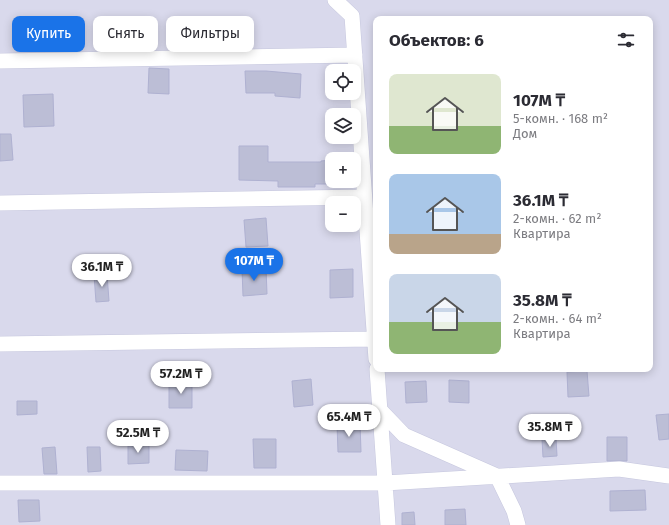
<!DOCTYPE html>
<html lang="ru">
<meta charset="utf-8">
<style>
:root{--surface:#fff;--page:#f7f7f7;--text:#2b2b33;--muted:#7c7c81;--accent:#1a73e8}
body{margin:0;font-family:"Fira Sans",sans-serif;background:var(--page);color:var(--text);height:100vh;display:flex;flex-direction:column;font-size:15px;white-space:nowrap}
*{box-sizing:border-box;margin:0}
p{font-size:13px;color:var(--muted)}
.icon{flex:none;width:22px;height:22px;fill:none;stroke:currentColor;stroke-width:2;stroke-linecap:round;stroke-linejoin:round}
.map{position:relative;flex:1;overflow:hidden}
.side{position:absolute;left:373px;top:16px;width:280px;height:356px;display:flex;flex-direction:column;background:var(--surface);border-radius:8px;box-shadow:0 2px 10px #0003}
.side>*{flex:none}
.banner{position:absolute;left:12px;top:16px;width:301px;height:36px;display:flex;gap:8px}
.fabs{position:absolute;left:325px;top:64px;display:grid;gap:8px}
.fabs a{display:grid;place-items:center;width:36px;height:36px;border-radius:8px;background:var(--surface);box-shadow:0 2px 10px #0003;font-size:20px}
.price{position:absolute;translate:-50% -34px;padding:0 9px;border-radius:14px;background:#fff;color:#222;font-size:13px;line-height:26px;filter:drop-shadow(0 1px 2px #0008)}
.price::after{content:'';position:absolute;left:50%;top:24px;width:12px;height:9px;margin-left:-6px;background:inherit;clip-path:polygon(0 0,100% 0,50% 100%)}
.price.on{background:var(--accent);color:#fff}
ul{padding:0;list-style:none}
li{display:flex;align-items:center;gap:12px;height:100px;padding:0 16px}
li span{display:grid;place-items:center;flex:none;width:112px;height:80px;border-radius:8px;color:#555}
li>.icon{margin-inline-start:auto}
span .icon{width:48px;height:48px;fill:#fffc;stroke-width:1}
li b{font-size:17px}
h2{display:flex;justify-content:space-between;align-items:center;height:48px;padding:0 16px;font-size:17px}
.pill{padding:0 14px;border-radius:8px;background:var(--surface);box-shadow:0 2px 10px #0003;font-size:14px;line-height:36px}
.pill.on{background:var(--accent);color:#fff}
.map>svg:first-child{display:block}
.residential{fill:#d9d9ec;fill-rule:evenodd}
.building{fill:#bcbed6;stroke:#afb1d1}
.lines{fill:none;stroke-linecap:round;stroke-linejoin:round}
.minor-casing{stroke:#c6c7de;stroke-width:16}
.minor{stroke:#fff;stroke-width:15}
</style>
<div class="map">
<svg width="669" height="525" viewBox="0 0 669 525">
<rect width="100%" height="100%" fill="#e7e7f4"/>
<path class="residential" d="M 0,0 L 669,0 L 669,525 L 0,525 ZM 376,19 L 650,19 L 650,369 L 376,369 ZM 332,71 L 354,71 L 354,93 L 332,93 ZM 332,115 L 354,115 L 354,137 L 332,137 ZM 332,159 L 354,159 L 354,181 L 332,181 ZM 332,203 L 354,203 L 354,225 L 332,225 Z"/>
<path class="building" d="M 149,68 L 169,69 L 169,94 L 148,93 Z
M 245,71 L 266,71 L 301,74 L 300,98 L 275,96 L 275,93 L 246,93 Z
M 53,94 L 54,126 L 24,127 L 23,95 Z
M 0,134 L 11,134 L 13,160 L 0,161 Z
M 239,146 L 268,146 L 268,162 L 321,162 L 321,161 L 332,160 L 332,184 L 315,184 L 315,187 L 278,187 L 278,181 L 239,180 Z
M 266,218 L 268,246 L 246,247 L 244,220 Z
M 266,268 L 267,294 L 243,296 L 242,269 Z
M 353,269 L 353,297 L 330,298 L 330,270 Z
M 107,274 L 109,301 L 96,302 L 94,275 Z
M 587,371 L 589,396 L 568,397 L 567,372 Z
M 311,379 L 313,405 L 294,407 L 292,381 Z
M 449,380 L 469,381 L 469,403 L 449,402 Z
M 426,381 L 427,402 L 406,403 L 405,382 Z
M 192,382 L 192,408 L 169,408 L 169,383 Z
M 17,401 L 37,401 L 37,414 L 17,415 Z
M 669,414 L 669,439 L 659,440 L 656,415 Z
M 360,423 L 361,452 L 338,452 L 337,424 Z
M 607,437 L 627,437 L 627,461 L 607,461 Z
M 556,438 L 557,456 L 543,457 L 542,439 Z
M 253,439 L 276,439 L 276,468 L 254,468 Z
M 149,445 L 149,463 L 128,464 L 128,446 Z
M 55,447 L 57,474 L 44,474 L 42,448 Z
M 87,447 L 100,447 L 101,471 L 88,472 Z
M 176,450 L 208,451 L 207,471 L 175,470 Z
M 645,490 L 646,510 L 610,511 L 610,491 Z
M 18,500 L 39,500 L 40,521 L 19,522 Z
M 465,509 L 466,525 L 445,525 L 445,510 Z
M 414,512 L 415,525 L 402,525 L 402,513 Z"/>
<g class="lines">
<g class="minor-casing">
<path id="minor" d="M 335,0 L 352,16 L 376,359
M 0,61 L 355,55
M 0,203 L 364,197
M 0,344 L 375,339
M 377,369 L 388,525
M 380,410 L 404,435 L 497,476 L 514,511 L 518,525
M 0,483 L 385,483 L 619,469 L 669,476"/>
</g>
<use href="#minor" class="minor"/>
</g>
</svg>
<div class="fabs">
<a><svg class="icon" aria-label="locate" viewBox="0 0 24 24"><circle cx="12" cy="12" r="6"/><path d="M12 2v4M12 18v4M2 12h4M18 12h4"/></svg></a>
<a><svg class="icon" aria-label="layers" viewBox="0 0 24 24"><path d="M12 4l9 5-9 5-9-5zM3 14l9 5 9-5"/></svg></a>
<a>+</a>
<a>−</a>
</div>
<b class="price on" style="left:254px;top:282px">107M ₸</b>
<b class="price" style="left:102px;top:288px">36.1M ₸</b>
<b class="price" style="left:181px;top:395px">57.2M ₸</b>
<b class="price" style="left:349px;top:438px">65.4M ₸</b>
<b class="price" style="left:550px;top:448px">35.8M ₸</b>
<b class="price" style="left:138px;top:454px">52.5M ₸</b>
<div class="banner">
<a class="pill on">Купить</a>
<a class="pill">Снять</a>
<a class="pill">Фильтры</a>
</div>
<section class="side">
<h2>Объектов: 6<svg class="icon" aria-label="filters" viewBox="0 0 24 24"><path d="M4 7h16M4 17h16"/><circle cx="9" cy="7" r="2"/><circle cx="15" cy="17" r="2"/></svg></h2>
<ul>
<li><span style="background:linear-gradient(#dfe7d0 65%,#8fb573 0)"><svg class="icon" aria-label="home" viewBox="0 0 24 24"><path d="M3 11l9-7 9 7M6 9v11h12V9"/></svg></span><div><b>107M ₸</b><p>5-комн. · 168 m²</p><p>Дом</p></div></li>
<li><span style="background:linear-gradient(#a9c7e8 75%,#b9a48a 0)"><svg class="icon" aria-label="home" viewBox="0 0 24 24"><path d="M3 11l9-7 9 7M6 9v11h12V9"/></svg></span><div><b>36.1M ₸</b><p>2-комн. · 62 m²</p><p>Квартира</p></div></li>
<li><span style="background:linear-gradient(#c9d6e8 60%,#8fb573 0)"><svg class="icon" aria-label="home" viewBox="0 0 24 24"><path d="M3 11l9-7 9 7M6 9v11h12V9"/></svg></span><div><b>35.8M ₸</b><p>2-комн. · 64 m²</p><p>Квартира</p></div></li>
</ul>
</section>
</div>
